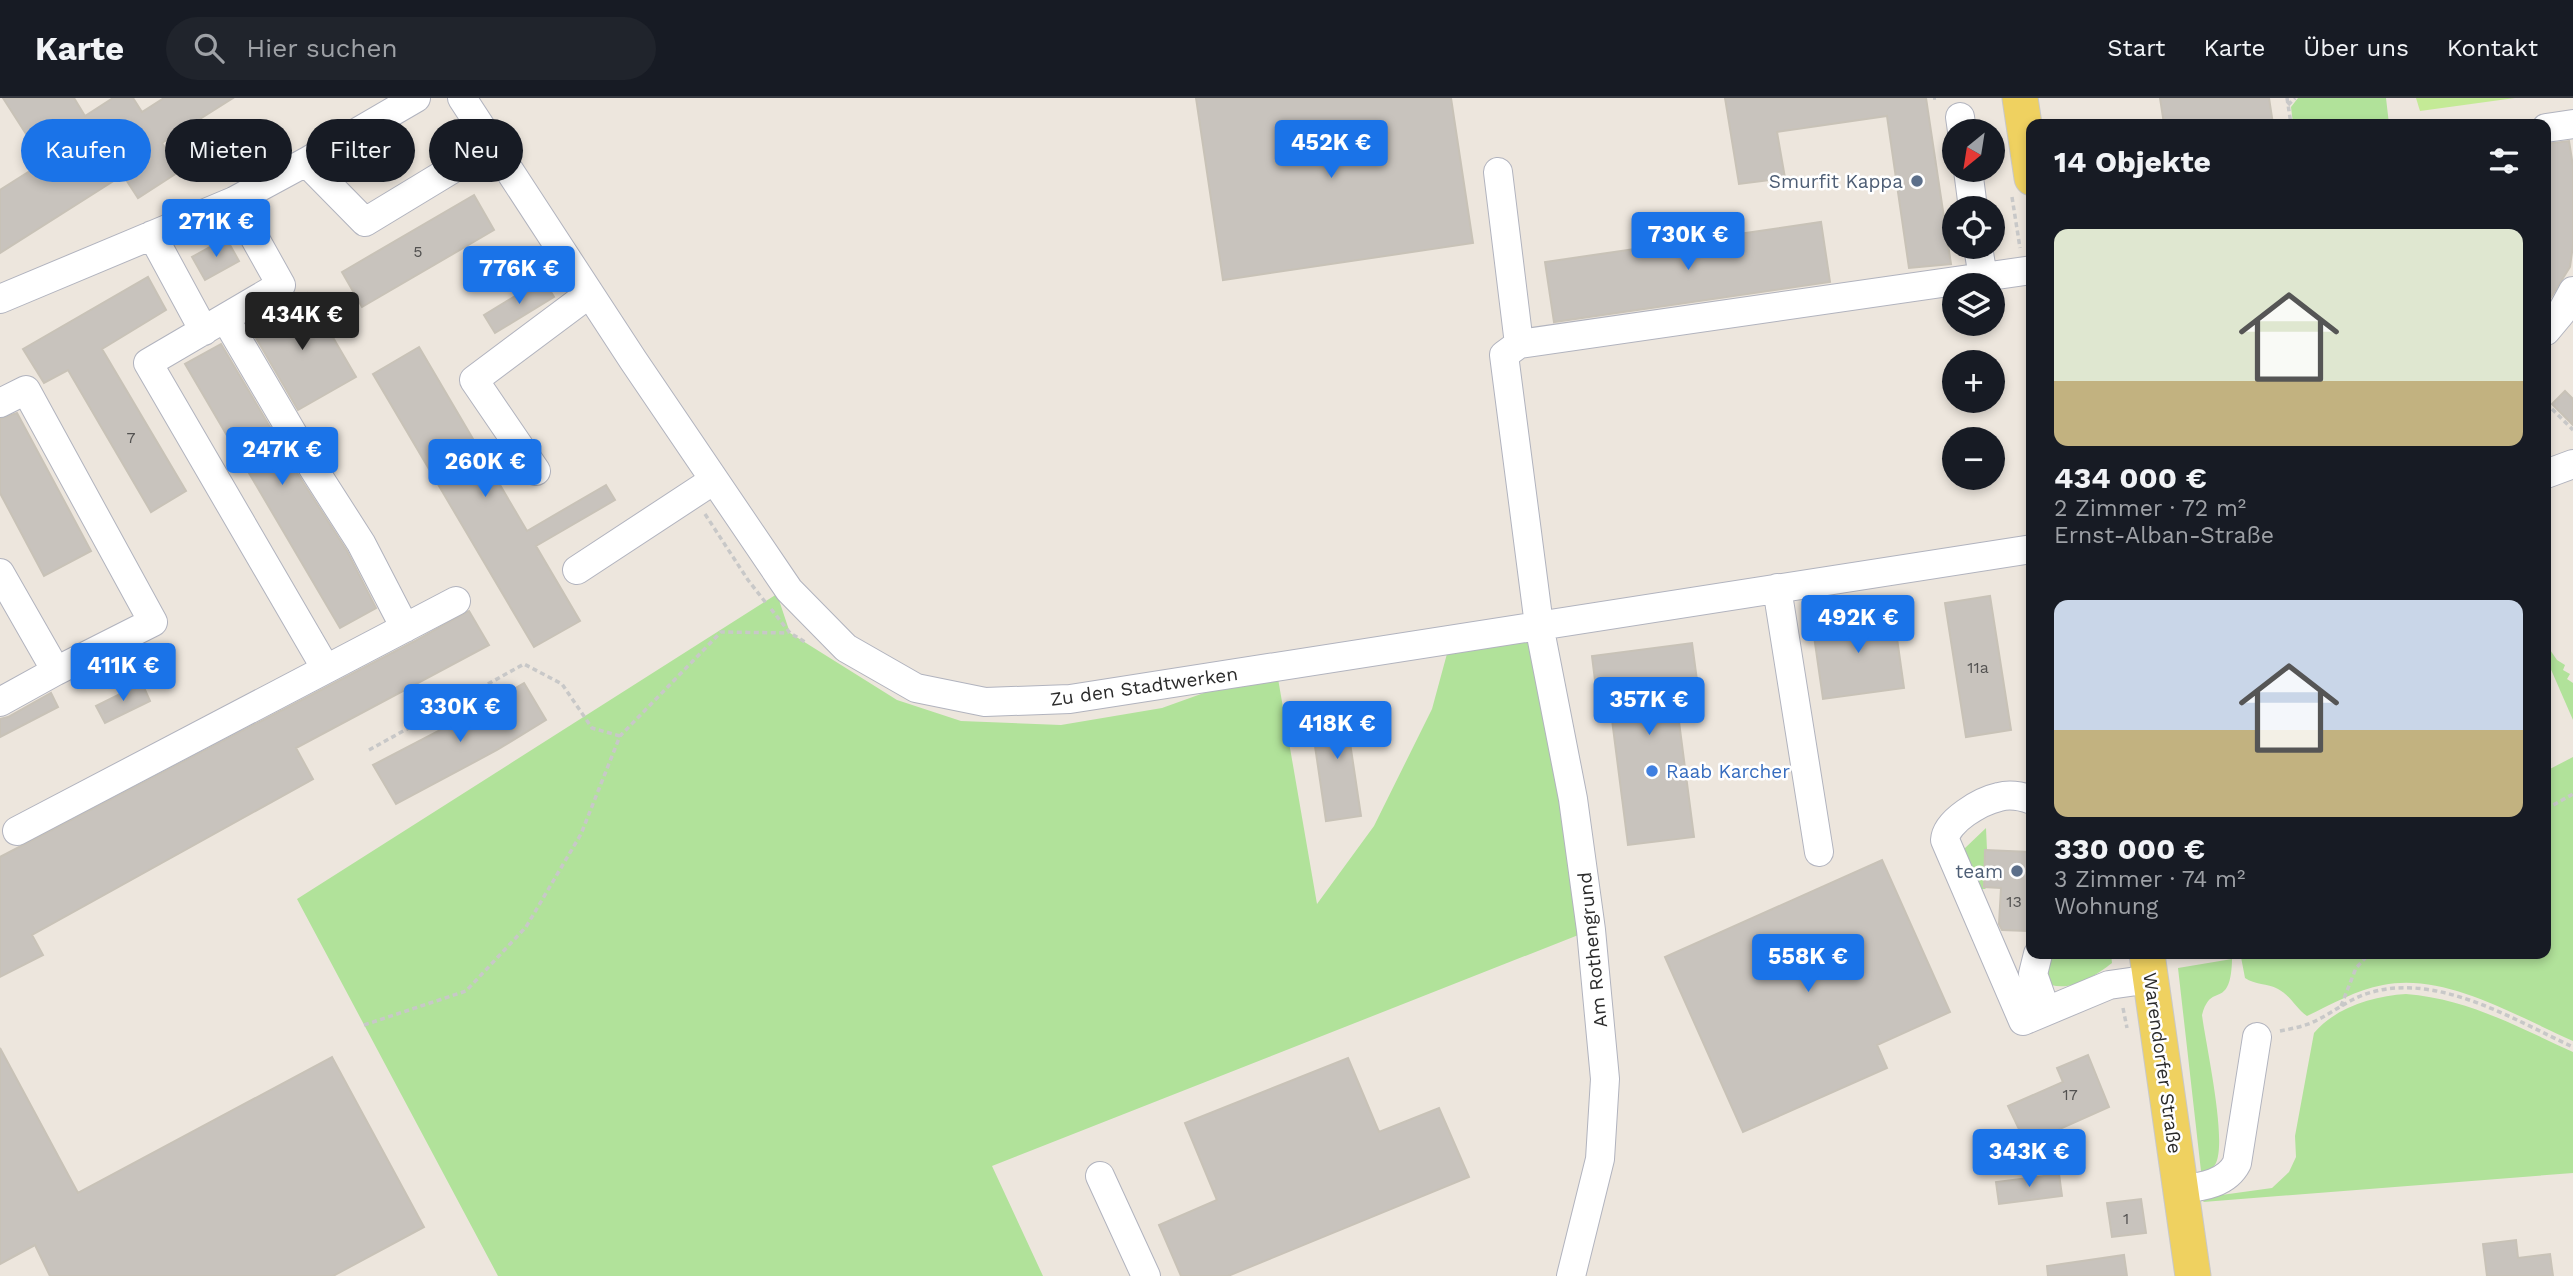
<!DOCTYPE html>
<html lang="de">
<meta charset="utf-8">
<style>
:root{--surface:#171b24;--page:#20242c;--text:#f1f3f6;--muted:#9ea1a6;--line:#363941;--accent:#1a73e8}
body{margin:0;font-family:"Work Sans",sans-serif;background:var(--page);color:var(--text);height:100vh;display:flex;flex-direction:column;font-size:26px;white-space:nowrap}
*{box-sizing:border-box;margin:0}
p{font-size:23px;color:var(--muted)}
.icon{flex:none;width:38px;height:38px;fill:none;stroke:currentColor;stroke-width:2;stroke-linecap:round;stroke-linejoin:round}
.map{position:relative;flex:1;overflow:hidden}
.side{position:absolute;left:2026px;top:21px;width:525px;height:840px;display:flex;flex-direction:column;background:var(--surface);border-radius:14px;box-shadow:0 4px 10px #0003}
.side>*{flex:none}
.banner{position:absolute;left:21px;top:21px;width:665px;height:63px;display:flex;gap:14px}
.needle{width:46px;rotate:210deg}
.fabs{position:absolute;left:1942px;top:21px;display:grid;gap:14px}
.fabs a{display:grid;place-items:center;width:63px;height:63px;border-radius:50%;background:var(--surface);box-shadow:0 4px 10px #0003;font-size:35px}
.price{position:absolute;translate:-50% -60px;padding:0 16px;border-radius:7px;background:var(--accent);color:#fff;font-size:23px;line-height:46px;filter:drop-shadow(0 2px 4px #0008)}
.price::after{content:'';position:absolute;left:50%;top:42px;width:21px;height:16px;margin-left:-10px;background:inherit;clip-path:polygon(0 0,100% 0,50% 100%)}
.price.current{background:#222;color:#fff}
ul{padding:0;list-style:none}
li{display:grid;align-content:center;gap:14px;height:371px;padding:0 28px}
li span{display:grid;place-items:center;height:217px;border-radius:14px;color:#555}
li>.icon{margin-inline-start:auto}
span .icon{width:126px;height:126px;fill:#fffc;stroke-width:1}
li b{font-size:30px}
h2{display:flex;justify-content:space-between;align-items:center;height:84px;padding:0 28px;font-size:30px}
.tag{padding:0 24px;border-radius:32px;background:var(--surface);box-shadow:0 4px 10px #0003;font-size:24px;line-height:63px}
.tag.current{background:var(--accent);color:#fff}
header{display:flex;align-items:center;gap:42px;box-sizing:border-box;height:98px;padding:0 35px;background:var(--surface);border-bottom:2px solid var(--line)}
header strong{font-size:33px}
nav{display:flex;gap:38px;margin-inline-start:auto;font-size:24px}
.search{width:490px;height:63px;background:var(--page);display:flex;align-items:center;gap:18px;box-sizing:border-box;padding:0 24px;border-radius:38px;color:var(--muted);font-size:26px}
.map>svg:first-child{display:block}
.green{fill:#b1e29a}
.pitch{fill:#c4ea96}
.building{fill:#c8c3bd;stroke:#c8c2b7;stroke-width:2}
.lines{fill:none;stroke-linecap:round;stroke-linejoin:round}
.minor-casing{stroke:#b1b3be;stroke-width:30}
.major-casing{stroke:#c8c8c8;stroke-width:37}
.path{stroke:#c8c8c8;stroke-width:3.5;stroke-dasharray:5 3.5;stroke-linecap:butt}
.minor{stroke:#fff;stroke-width:28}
.major{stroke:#efd160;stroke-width:35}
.service-dot{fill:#5c6f8a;stroke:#fff;stroke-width:2.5}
.shop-dot{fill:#3f7fe0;stroke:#fff;stroke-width:2.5}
.labels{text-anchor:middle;stroke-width:5;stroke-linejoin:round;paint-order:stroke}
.number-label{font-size:16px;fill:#525150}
.service-label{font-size:19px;fill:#4e5e75;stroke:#fff;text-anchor:end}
.street-label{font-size:19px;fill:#2b2b2b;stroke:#fff}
.shop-label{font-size:19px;fill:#366cbe;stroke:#fff;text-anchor:start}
</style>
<header>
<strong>Karte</strong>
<div class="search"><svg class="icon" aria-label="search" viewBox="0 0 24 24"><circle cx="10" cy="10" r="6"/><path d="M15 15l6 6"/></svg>Hier suchen</div>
<nav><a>Start</a><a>Karte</a><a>Über uns</a><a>Kontakt</a></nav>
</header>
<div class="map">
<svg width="2573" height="1178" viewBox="0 0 2573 1178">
<rect width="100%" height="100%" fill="#ede6dd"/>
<path class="green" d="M 2298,0 L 2386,0 L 2389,26 L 2293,26 L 2291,9 Z
M 777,496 L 790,535 L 897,602 L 961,623 L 1061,627 L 1162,610 L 1276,569 L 1317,806 L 1374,728 L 1432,611 L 1451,541 L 1539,527 L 1591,832 L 992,1068 L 1043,1178 L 498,1178 L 297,801 Z
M 2546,546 L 2557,562 L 2565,567 L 2563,572 L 2570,576 L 2567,581 L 2573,585 L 2573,622 L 2546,560 Z
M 2573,659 L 2573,943 C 2518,919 2445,874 2383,887 C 2356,892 2332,906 2307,918 C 2296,910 2291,898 2278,891 C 2267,885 2255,887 2245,880 L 2241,859 L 2261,856 L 2546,856 L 2546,673 Z
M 1986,730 L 1987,752 L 1985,753 L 1984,789 L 1986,791 L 1978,791 L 1964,751 Z
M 2054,856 L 2111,856 L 2112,865 C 2095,878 2073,893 2051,887 L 2043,863 Z
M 2232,861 C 2232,868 2231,883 2227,889 C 2220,902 2209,891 2202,917 C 2206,948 2227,1041 2216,1065 C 2213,1071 2209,1072 2203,1074 L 2201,1073 L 2178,870 Z
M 2406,896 C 2468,901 2518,929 2573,954 L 2573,1075 L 2203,1104 L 2207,1099 L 2272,1090 L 2289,1074 L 2296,1059 L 2295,1038 L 2314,935 C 2336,909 2374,898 2406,896 Z"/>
<path class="pitch" d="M 2416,0 L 2515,0 L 2420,13 Z"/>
<path class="building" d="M 3,0 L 74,0 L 85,18 L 113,0 L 133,0 L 142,14 L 164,0 L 233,0 L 162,45 L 180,73 L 138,100 L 123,77 L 0,155 L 0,92 L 44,64 Z
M 1196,0 L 1451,0 L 1473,145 L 1223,182 Z
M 1725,0 L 1926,0 L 1951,166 L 1909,170 L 1887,18 L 1777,34 L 1785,80 L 1739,86 Z
M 2160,0 L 2269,0 L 2273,26 L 2164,26 Z
M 2569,43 L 2573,68 L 2573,147 L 2570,169 L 2546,207 L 2546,46 Z
M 474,97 L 494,132 L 362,209 L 342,174 Z
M 1821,124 L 1830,184 L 1554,224 L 1545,164 Z
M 226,140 L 239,163 L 205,182 L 192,159 Z
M 148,179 L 166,212 L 102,251 L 186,393 L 151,414 L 68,272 L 44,285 L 23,251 Z
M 543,181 L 554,199 L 495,235 L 484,217 Z
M 307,195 L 356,279 L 298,312 L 249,228 Z
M 221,246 L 299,378 L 347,453 L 376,510 L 340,530 L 185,266 Z
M 419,249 L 527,433 L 606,387 L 615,402 L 536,448 L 580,523 L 534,549 L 373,276 Z
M 2565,293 L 2573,301 L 2573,327 L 2552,306 Z
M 17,315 L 91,453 L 44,478 L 0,395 L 0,321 Z
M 1990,498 L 2011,632 L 1966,639 L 1945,505 Z
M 1893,512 L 1904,590 L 1823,601 L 1812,524 Z
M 469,513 L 489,547 L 296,650 L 313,681 L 32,837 L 43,857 L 0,879 L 0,759 L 413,544 Z
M 1692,545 L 1698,590 L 1675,593 L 1694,739 L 1628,747 L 1610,606 L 1598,607 L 1592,558 Z
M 142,585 L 150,603 L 105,625 L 96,608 Z
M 524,585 L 546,622 L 497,652 L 396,706 L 373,667 L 475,614 Z
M 51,595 L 58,609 L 0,639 L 0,621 L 8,619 Z
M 1355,608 L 1359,637 L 1349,638 L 1361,718 L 1326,723 L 1310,614 Z
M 1985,752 L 2030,754 L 2032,813 L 2028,813 L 2027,833 L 2002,832 L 1999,826 L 2001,790 L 1984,789 Z
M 1882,762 L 1950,914 L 1877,947 L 1887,970 L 1743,1034 L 1665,859 Z
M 0,950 L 78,1095 L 332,959 L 424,1129 L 333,1178 L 50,1178 L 35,1147 L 0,1166 Z
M 2088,957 L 2109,1009 L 2026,1046 L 2008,1008 L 2063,984 L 2057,970 Z
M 1348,960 L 1379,1034 L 1439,1010 L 1469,1079 L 1228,1178 L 1181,1178 L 1159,1127 L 1217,1102 L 1185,1025 Z
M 2059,1076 L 2062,1098 L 1999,1106 L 1996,1084 Z
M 2141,1101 L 2146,1135 L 2112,1139 L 2107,1105 Z
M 2516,1142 L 2518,1160 L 2550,1156 L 2553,1178 L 2487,1178 L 2483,1146 Z
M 2124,1157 L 2127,1178 L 2048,1178 L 2047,1168 Z"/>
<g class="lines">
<g class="minor-casing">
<path id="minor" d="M 462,0 L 633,262 L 789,492 L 846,550 L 916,590 L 985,604 L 1070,601 L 2032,451
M 1960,19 L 1962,33
M 2546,30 L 2573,26
M 306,64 L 365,124 L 492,47
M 1968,72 L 1973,110
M 1498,74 L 1519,246 L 1504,257 L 1539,527 L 1573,701 L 1591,832 L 1605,981 L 1600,1061 L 1571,1178
M 234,103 L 281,187 L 148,265 L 326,571
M 152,137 L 204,233
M 1978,149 L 1983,179
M 0,201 L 234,103 L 306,64 L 416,0
M 225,220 L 313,370 L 361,445 L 405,530
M 2546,233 L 2561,215 L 2573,193
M 1519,246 L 2032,172
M 0,305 L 26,292 L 153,524 L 56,573
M 536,373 L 474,282 L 589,196
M 2546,376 L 2573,366
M 577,472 L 714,382
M 0,475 L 56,573 L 0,604
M 1777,490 L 1819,754
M 2032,702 C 2021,698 2010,696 1999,699 C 1981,703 1946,723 1945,742 L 2023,923 L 2109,887 L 2151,881
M 17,733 L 456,503
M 2038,856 L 2033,876 L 2046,913
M 1100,1078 L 1146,1178
M 2181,1091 C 2203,1089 2227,1085 2237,1065 L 2257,939"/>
</g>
<g class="major-casing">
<path id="major" d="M 2020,0 L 2032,80
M 2147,856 L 2193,1178"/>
</g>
<path class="path" d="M 1933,0 L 1936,0
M 2287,0 L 2291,26
M 2288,7 L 2295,0
M 2012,99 L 2020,150
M 2028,196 L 2032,226
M 2546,305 L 2573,332
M 705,416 L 748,482 L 766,505
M 771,511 L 790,535 L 805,544
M 369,652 L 524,566 L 562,586 L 592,630 L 620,638
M 2546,711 L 2573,696
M 2341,908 L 2356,870 L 2369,856
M 2123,910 L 2127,930
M 364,927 L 466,893 L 526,829 L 581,736 L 620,638 L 721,534 L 788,535
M 2280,933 C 2290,931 2301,929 2311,925 C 2329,917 2345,904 2363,897 C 2433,871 2512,921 2573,949"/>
<use href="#minor" class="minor"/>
<use href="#major" class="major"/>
</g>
<g class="service-dot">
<circle cx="1917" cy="83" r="7"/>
<circle cx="2017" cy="773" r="7"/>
</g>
<circle class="shop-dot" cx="1652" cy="673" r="7"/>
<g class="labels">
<g class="number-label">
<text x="418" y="159">5</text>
<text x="131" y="345">7</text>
<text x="1978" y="575">11a</text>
<text x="2014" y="809">13</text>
<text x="2070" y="1002">17</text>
<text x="2126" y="1126">1</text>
</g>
<g class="service-label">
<text x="1903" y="90">Smurfit Kappa</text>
<text x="2003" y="780">team</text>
</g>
<g class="street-label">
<text transform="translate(1144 588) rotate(-8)" y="7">Zu den Stadtwerken</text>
<text transform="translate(1592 852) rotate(-96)" y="7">Am Rothengrund</text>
<text transform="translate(2163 965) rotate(82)" y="7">Warendorfer Straße</text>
</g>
<g class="shop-label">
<text x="1666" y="680">Raab Karcher</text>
</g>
</g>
</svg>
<div class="fabs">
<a><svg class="needle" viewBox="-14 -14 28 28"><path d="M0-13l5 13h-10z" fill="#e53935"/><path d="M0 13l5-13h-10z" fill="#9ea1a6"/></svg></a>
<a><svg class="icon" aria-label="locate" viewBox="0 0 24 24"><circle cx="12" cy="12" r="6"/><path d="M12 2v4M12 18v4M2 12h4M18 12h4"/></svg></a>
<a><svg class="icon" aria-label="layers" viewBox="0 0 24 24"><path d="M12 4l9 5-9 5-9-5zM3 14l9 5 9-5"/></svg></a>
<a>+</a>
<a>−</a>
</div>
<b class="price" style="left:1331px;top:82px">452K €</b>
<b class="price" style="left:216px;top:161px">271K €</b>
<b class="price" style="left:1688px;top:174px">730K €</b>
<b class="price" style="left:519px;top:208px">776K €</b>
<b class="price current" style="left:302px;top:254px">434K €</b>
<b class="price" style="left:282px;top:389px">247K €</b>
<b class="price" style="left:485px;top:401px">260K €</b>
<b class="price" style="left:1858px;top:557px">492K €</b>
<b class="price" style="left:123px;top:605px">411K €</b>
<b class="price" style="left:1649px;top:639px">357K €</b>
<b class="price" style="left:460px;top:646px">330K €</b>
<b class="price" style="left:1337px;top:663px">418K €</b>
<b class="price" style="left:1808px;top:896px">558K €</b>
<b class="price" style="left:2029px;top:1091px">343K €</b>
<div class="banner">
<a class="tag current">Kaufen</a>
<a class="tag">Mieten</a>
<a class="tag">Filter</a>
<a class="tag">Neu</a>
</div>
<section class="side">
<h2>14 Objekte<svg class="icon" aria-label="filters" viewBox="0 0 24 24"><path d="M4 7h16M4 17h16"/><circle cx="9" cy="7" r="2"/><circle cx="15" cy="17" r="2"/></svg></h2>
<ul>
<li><span style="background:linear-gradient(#dfe7d0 70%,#c2b280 0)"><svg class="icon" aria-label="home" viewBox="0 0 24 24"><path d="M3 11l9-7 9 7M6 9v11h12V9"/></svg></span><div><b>434 000 €</b><p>2 Zimmer · 72 m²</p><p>Ernst-Alban-Straße</p></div></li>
<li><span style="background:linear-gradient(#c9d6e8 60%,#c2b280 0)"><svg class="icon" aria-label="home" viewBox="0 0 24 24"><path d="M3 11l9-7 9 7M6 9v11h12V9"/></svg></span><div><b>330 000 €</b><p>3 Zimmer · 74 m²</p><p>Wohnung</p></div></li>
</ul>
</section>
</div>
